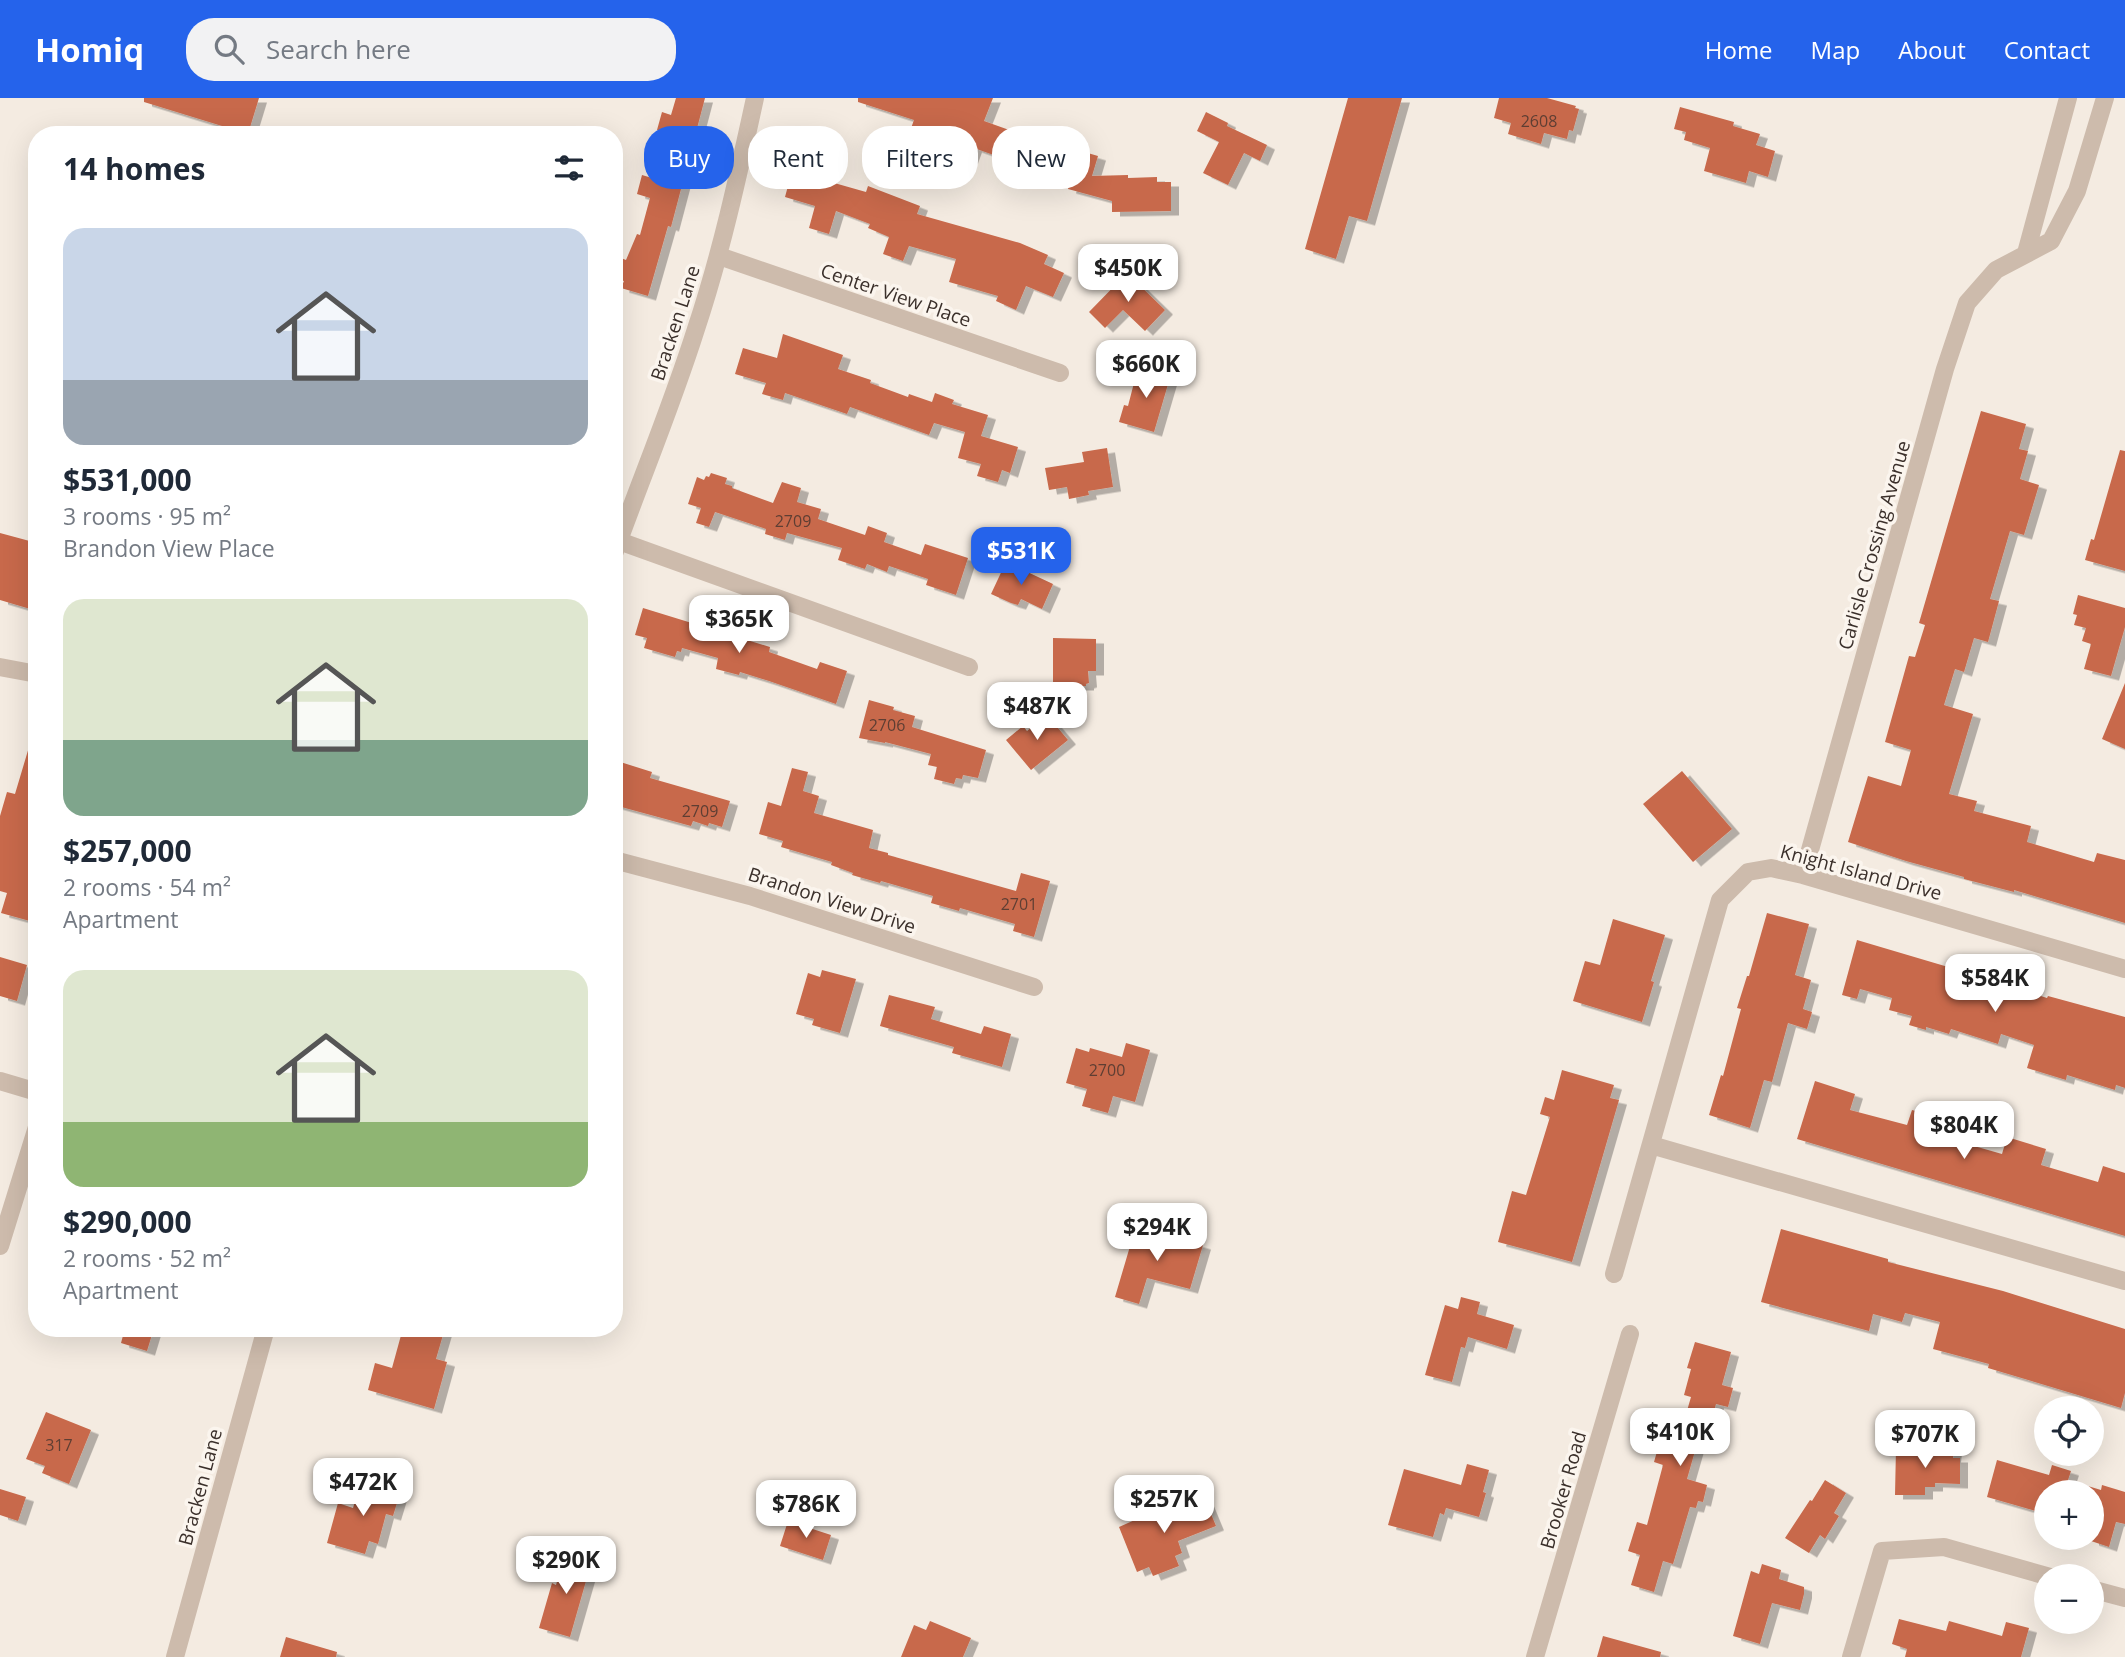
<!DOCTYPE html>
<meta charset="utf-8">
<style>
:root{--surface:#fff;--page:#f2f2f3;--text:#1f2937;--muted:#747a83;--accent:#2563eb}
body{margin:0;font-family:"Open Sans",sans-serif;background:var(--page);color:var(--text);height:100vh;display:flex;flex-direction:column;font-size:26px;white-space:nowrap}
*{box-sizing:border-box;margin:0}
p{font-size:23px;color:var(--muted)}
.icon{flex:none;width:38px;height:38px;fill:none;stroke:currentColor;stroke-width:2;stroke-linecap:round;stroke-linejoin:round}
.map{position:relative;flex:1;overflow:hidden}
.sheet{position:absolute;left:28px;top:28px;width:595px;height:1211px;display:flex;flex-direction:column;background:var(--surface);border-radius:28px;box-shadow:0 7px 28px #0002}
.sheet>*{flex:none}
.hud{position:absolute;left:644px;top:28px;width:665px;height:63px;display:flex;gap:14px}
.controls{position:absolute;left:2034px;top:1298px;display:grid;gap:14px}
.controls a{display:grid;place-items:center;width:70px;height:70px;border-radius:50%;background:var(--surface);box-shadow:0 7px 28px #0002;font-size:35px}
.price{position:absolute;translate:-50% -60px;padding:0 16px;border-radius:14px;background:#fff;color:#222;font-size:23px;line-height:46px;filter:drop-shadow(0 2px 4px #0008)}
.price::after{content:'';position:absolute;left:50%;top:42px;width:21px;height:16px;margin-left:-10px;background:inherit;clip-path:polygon(0 0,100% 0,50% 100%)}
.price.selected{background:var(--accent);color:#fff}
ul{padding:0;list-style:none}
li{display:grid;align-content:center;gap:14px;height:371px;padding:0 35px}
li span{display:grid;place-items:center;height:217px;border-radius:21px;color:#555}
li>.icon{margin-inline-start:auto}
span .icon{width:126px;height:126px;fill:#fffc;stroke-width:1}
li b{font-size:30px}
h2{display:flex;justify-content:space-between;align-items:center;height:84px;padding:0 35px;font-size:30px}
.tag{padding:0 24px;border-radius:28px;background:var(--surface);box-shadow:0 7px 28px #0002;font-size:24px;line-height:63px}
.tag.selected{background:var(--accent);color:#fff}
header{display:flex;align-items:center;gap:42px;box-sizing:border-box;height:98px;padding:0 35px;background:var(--accent);color:#fff}
header strong{font-size:33px}
nav{display:flex;gap:38px;margin-inline-start:auto;font-size:24px}
.search{width:490px;height:63px;background:var(--page);display:flex;align-items:center;gap:18px;box-sizing:border-box;padding:0 24px;border-radius:28px;color:var(--muted);font-size:26px}
.map>svg:first-child{display:block}
.building{fill:#c8694b;filter:url(#shadow)}
.lines{fill:none;stroke-linecap:round;stroke-linejoin:round}
.minor{stroke:#cdbbac;stroke-width:18}
.labels{text-anchor:middle;stroke-width:7;stroke-linejoin:round;paint-order:stroke}
.number-label{font-size:16px;fill:#5e3e33}
.street-label{font-size:19px;fill:#3b302b;stroke:#fbf5ee}
</style>
<header>
<strong>Homiq</strong>
<div class="search"><svg class="icon" aria-label="search" viewBox="0 0 24 24"><circle cx="10" cy="10" r="6"/><path d="M15 15l6 6"/></svg>Search here</div>
<nav><a>Home</a><a>Map</a><a>About</a><a>Contact</a></nav>
</header>
<div class="map">
<svg width="2125" height="1559" viewBox="0 0 2125 1559">
<defs>
<filter id="shadow"><feDropShadow dx="8" dy="4.5" stdDeviation="0" flood-color="#0004"/></filter>
</defs>
<rect width="100%" height="100%" fill="#f4ebe1"/>
<path class="building" d="M 144,0 L 259,0 L 248,36 L 144,4 Z
M 676,0 L 705,0 L 671,129 L 668,128 L 648,198 L 621,190 L 624,183 L 620,182 L 621,178 L 616,177 L 621,160 L 626,162 L 637,136 L 640,137 L 650,100 L 637,96 L 642,77 L 652,80 L 653,76 L 655,76 L 666,39 L 662,38 L 663,34 L 657,32 L 662,14 L 671,17 Z
M 858,0 L 993,0 L 984,23 L 1012,33 L 1002,60 L 974,50 L 970,61 L 950,53 L 952,47 L 910,33 L 914,22 L 858,4 Z
M 1348,0 L 1402,0 L 1367,123 L 1349,118 L 1336,161 L 1305,151 Z
M 1499,0 L 1547,0 L 1576,8 L 1575,10 L 1579,11 L 1573,33 L 1569,32 L 1567,41 L 1544,35 L 1541,46 L 1508,36 L 1511,25 L 1494,20 Z
M 1680,9 L 1734,24 L 1733,28 L 1760,36 L 1756,47 L 1775,53 L 1768,79 L 1749,73 L 1746,85 L 1704,73 L 1710,50 L 1684,42 L 1686,34 L 1674,31 Z
M 1206,14 L 1228,25 L 1227,28 L 1267,47 L 1260,63 L 1244,55 L 1228,87 L 1203,75 L 1219,44 L 1197,33 Z
M 1041,28 L 1060,33 L 1057,46 L 1098,58 L 1092,78 L 1128,77 L 1128,80 L 1157,79 L 1157,84 L 1171,84 L 1171,113 L 1112,114 L 1112,103 L 1068,91 L 1071,80 L 1040,71 L 1045,56 L 1034,53 Z
M 792,73 L 866,94 L 868,88 L 920,108 L 917,116 L 1020,145 L 1048,157 L 1044,166 L 1064,175 L 1053,199 L 1026,188 L 1016,212 L 996,203 L 998,198 L 949,184 L 956,161 L 909,148 L 903,163 L 883,156 L 889,139 L 868,130 L 870,126 L 836,113 L 829,136 L 809,130 L 815,108 L 785,99 Z
M 1127,175 L 1165,212 L 1145,233 L 1123,212 L 1105,230 L 1089,214 Z
M 783,236 L 843,257 L 838,271 L 871,282 L 870,285 L 908,299 L 909,296 L 932,304 L 935,295 L 954,302 L 952,306 L 988,317 L 981,338 L 1018,349 L 1010,375 L 1002,372 L 998,384 L 977,378 L 981,366 L 958,360 L 965,334 L 934,325 L 929,337 L 850,309 L 847,316 L 785,295 L 783,302 L 762,296 L 766,285 L 735,276 L 743,250 L 777,260 Z
M 1143,268 L 1171,276 L 1154,334 L 1119,324 L 1124,307 L 1128,308 L 1135,281 L 1139,282 Z
M 1981,313 L 2026,326 L 2019,351 L 2028,353 L 2020,381 L 2039,387 L 2024,437 L 2010,433 L 1990,501 L 1999,503 L 1988,544 L 1974,540 L 1964,574 L 1955,571 L 1944,607 L 1973,616 L 1949,696 L 1977,703 L 1974,713 L 2031,728 L 2027,744 L 2094,764 L 2097,755 L 2125,762 L 2125,825 L 2014,792 L 2014,794 L 1964,781 L 1964,779 L 1906,763 L 1848,744 L 1868,678 L 1901,688 L 1911,652 L 1885,644 L 1909,558 L 1915,559 L 1925,527 L 1919,525 Z
M 1107,350 L 1113,389 L 1088,393 L 1089,397 L 1069,401 L 1067,389 L 1049,392 L 1045,370 L 1084,364 L 1082,354 Z
M 2120,352 L 2125,353 L 2125,473 L 2085,462 L 2091,441 L 2094,442 Z
M 711,375 L 727,380 L 725,386 L 732,388 L 732,390 L 773,405 L 782,384 L 801,390 L 797,404 L 821,411 L 818,421 L 865,437 L 868,428 L 887,435 L 884,444 L 921,457 L 925,446 L 968,460 L 956,497 L 926,487 L 928,481 L 889,468 L 887,474 L 867,466 L 865,471 L 838,462 L 842,450 L 787,435 L 785,442 L 765,436 L 766,431 L 715,414 L 709,429 L 696,425 L 701,410 L 688,406 L 697,379 L 704,382 L 706,378 L 709,379 Z
M 0,435 L 37,445 L 37,513 L 0,502 Z
M 1006,464 L 1053,486 L 1042,511 L 1021,501 L 1018,507 L 1011,505 L 991,496 Z
M 2078,497 L 2125,510 L 2125,529 L 2111,578 L 2084,571 L 2091,546 L 2082,543 L 2086,530 L 2074,527 L 2077,517 L 2073,516 Z
M 643,510 L 770,549 L 769,554 L 817,571 L 820,564 L 847,573 L 836,606 L 769,583 L 740,574 L 739,577 L 716,571 L 718,560 L 682,550 L 681,554 L 677,553 L 675,559 L 644,550 L 647,540 L 635,537 Z
M 1053,540 L 1096,541 L 1096,573 L 1088,573 L 1089,585 L 1086,586 L 1086,588 L 1053,588 Z
M 2125,585 L 2125,651 L 2102,641 Z
M 869,602 L 894,609 L 893,612 L 915,618 L 912,629 L 986,652 L 978,680 L 963,677 L 962,681 L 956,680 L 954,686 L 934,681 L 937,669 L 928,667 L 931,656 L 885,644 L 885,645 L 859,640 Z
M 1047,617 L 1068,642 L 1031,672 L 1006,642 L 1023,628 L 1027,633 Z
M 32,639 L 37,639 L 37,825 L 1,815 L 7,795 L 0,793 L 0,718 L 7,694 L 15,696 Z
M 614,662 L 652,674 L 650,680 L 730,703 L 722,729 L 709,725 L 708,728 L 693,723 L 691,728 L 614,707 Z
M 792,670 L 808,674 L 803,693 L 819,698 L 814,715 L 873,732 L 869,750 L 888,755 L 888,757 L 1016,793 L 1021,775 L 1050,783 L 1034,839 L 1013,833 L 1015,826 L 960,810 L 959,813 L 931,805 L 933,798 L 881,783 L 880,785 L 852,777 L 853,775 L 831,767 L 832,764 L 781,749 L 783,743 L 759,736 L 768,704 L 781,708 Z
M 1682,673 L 1732,731 L 1693,764 L 1643,706 Z
M 1767,815 L 1809,826 L 1795,877 L 1811,882 L 1803,911 L 1812,914 L 1807,931 L 1788,925 L 1772,984 L 1764,982 L 1750,1030 L 1709,1017 L 1721,977 L 1723,978 L 1741,911 L 1737,910 L 1747,878 L 1749,878 Z
M 1613,821 L 1665,837 L 1651,883 L 1654,884 L 1642,924 L 1573,903 L 1585,863 L 1600,867 Z
M 1857,842 L 1992,882 L 2047,900 L 2048,898 L 2125,919 L 2125,990 L 2116,987 L 2115,992 L 2067,977 L 2066,982 L 2027,970 L 2034,947 L 2001,936 L 1998,946 L 1951,931 L 1949,936 L 1926,929 L 1926,932 L 1909,927 L 1912,918 L 1889,912 L 1892,900 L 1860,891 L 1857,901 L 1842,897 Z
M 0,859 L 27,867 L 17,903 L 0,898 Z
M 822,872 L 856,881 L 840,935 L 812,927 L 814,921 L 796,916 L 808,875 L 820,879 Z
M 889,897 L 935,909 L 931,921 L 981,936 L 984,928 L 1011,936 L 1002,969 L 952,955 L 954,949 L 880,928 Z
M 1126,945 L 1150,952 L 1135,1004 L 1113,998 L 1108,1015 L 1082,1008 L 1087,991 L 1066,985 L 1076,950 L 1089,954 L 1090,950 L 1122,959 Z
M 1562,972 L 1614,987 L 1610,1000 L 1619,1002 L 1572,1164 L 1498,1144 L 1512,1093 L 1526,1097 L 1550,1019 L 1540,1016 L 1545,999 L 1554,1002 Z
M 1815,983 L 1855,996 L 1850,1012 L 1907,1027 L 1912,1012 L 1951,1023 L 1946,1040 L 2002,1056 L 2007,1039 L 2046,1051 L 2041,1067 L 2098,1084 L 2103,1068 L 2125,1075 L 2125,1138 L 1797,1041 Z
M 1136,1128 L 1203,1147 L 1190,1191 L 1147,1180 L 1139,1206 L 1115,1199 Z
M 1781,1131 L 1888,1161 L 1888,1164 L 2003,1193 L 2125,1231 L 2125,1295 L 2121,1310 L 1988,1270 L 1989,1266 L 1933,1251 L 1940,1224 L 1905,1215 L 1902,1224 L 1873,1216 L 1869,1233 L 1761,1204 Z
M 1461,1199 L 1480,1204 L 1477,1216 L 1514,1227 L 1507,1251 L 1468,1239 L 1465,1250 L 1461,1249 L 1452,1284 L 1425,1277 L 1445,1207 L 1458,1211 Z
M 125,1230 L 154,1230 L 147,1253 L 121,1245 Z
M 403,1230 L 445,1230 L 436,1261 L 447,1264 L 434,1311 L 368,1292 L 375,1265 L 392,1270 Z
M 1695,1244 L 1731,1254 L 1722,1287 L 1733,1290 L 1728,1309 L 1716,1306 L 1710,1327 L 1703,1325 L 1687,1381 L 1707,1387 L 1703,1404 L 1698,1403 L 1696,1410 L 1690,1409 L 1673,1466 L 1663,1463 L 1654,1494 L 1631,1487 L 1640,1457 L 1628,1453 L 1637,1424 L 1647,1427 L 1663,1367 L 1654,1364 L 1660,1343 L 1677,1347 L 1691,1299 L 1684,1297 L 1691,1271 L 1687,1270 Z
M 46,1314 L 91,1332 L 69,1386 L 42,1375 L 45,1368 L 26,1361 Z
M 1896,1350 L 1954,1351 L 1953,1360 L 1960,1360 L 1960,1386 L 1935,1385 L 1935,1389 L 1925,1389 L 1925,1397 L 1895,1397 Z
M 1997,1362 L 2049,1377 L 2052,1367 L 2071,1373 L 2068,1382 L 2101,1392 L 2102,1387 L 2125,1394 L 2125,1426 L 2116,1424 L 2109,1449 L 2091,1443 L 2091,1395 L 2046,1395 L 2046,1416 L 1987,1399 Z
M 1467,1366 L 1489,1372 L 1483,1394 L 1486,1395 L 1479,1419 L 1446,1410 L 1444,1417 L 1440,1415 L 1433,1439 L 1388,1427 L 1404,1371 L 1461,1387 Z
M 362,1381 L 384,1388 L 384,1390 L 400,1395 L 393,1418 L 386,1416 L 378,1446 L 369,1443 L 365,1456 L 327,1445 L 338,1405 L 353,1410 Z
M 1825,1382 L 1846,1395 L 1834,1415 L 1839,1418 L 1825,1441 L 1820,1437 L 1809,1455 L 1785,1440 L 1810,1402 L 1812,1403 Z
M 0,1391 L 26,1399 L 18,1423 L 0,1417 Z
M 1204,1399 L 1216,1428 L 1178,1443 L 1182,1455 L 1175,1458 L 1179,1468 L 1153,1478 L 1149,1469 L 1137,1474 L 1119,1429 L 1137,1421 L 1136,1418 L 1157,1410 L 1160,1417 Z
M 788,1423 L 831,1437 L 823,1462 L 780,1448 Z
M 566,1454 L 592,1462 L 570,1539 L 539,1530 L 552,1485 L 556,1487 Z
M 1762,1466 L 1781,1472 L 1779,1481 L 1804,1489 L 1804,1496 L 1800,1512 L 1772,1505 L 1760,1546 L 1733,1538 L 1751,1473 L 1759,1476 Z
M 1899,1521 L 1946,1533 L 1949,1523 L 2002,1538 L 2006,1524 L 2029,1530 L 2021,1559 L 1905,1559 L 1907,1551 L 1892,1546 Z
M 930,1523 L 971,1540 L 963,1559 L 901,1559 L 914,1527 L 926,1532 Z
M 1603,1538 L 1661,1554 L 1660,1559 L 1597,1559 Z
M 286,1539 L 337,1554 L 336,1559 L 280,1559 Z"/>
<g class="lines">
<path class="minor" d="M 2026,155 L 2068,0
M 719,158 L 1060,275
M 619,443 L 969,569
M 614,456 C 641,381 672,307 696,231 C 721,156 738,78 755,0
M 0,569 L 37,576
M 614,762 L 750,798 L 1034,889
M 1803,777 L 1945,271 L 1967,205 L 1996,172 L 2051,143 L 2077,93 L 2105,0
M 0,983 L 37,994
M 1651,1047 L 2125,1183
M 0,1148 L 37,1029
M 1614,1176 L 1720,802 L 1748,774 L 1771,770 L 1803,777 L 2125,871
M 2091,1491 L 2125,1500
M 175,1559 L 266,1230
M 1535,1559 L 1630,1236
M 1851,1559 L 1882,1453 L 1944,1449 L 2050,1479"/>
</g>
<g class="labels">
<g class="number-label">
<text x="1539" y="29">2608</text>
<text x="793" y="429">2709</text>
<text x="887" y="633">2706</text>
<text x="700" y="719">2709</text>
<text x="1019" y="812">2701</text>
<text x="1107" y="978">2700</text>
<text x="59" y="1353">317</text>
</g>
<g class="street-label">
<text transform="translate(896 197) rotate(19)" y="7">Center View Place</text>
<text transform="translate(675 225) rotate(-72)" y="7">Bracken Lane</text>
<text transform="translate(1874 447) rotate(-74)" y="7">Carlisle Crossing Avenue</text>
<text transform="translate(1861 774) rotate(15)" y="7">Knight Island Drive</text>
<text transform="translate(832 802) rotate(18)" y="7">Brandon View Drive</text>
<text transform="translate(200 1389) rotate(-75)" y="7">Bracken Lane</text>
<text transform="translate(1563 1392) rotate(-74)" y="7">Brooker Road</text>
</g>
</g>
</svg>
<div class="controls">
<a><svg class="icon" aria-label="locate" viewBox="0 0 24 24"><circle cx="12" cy="12" r="6"/><path d="M12 2v4M12 18v4M2 12h4M18 12h4"/></svg></a>
<a>+</a>
<a>−</a>
</div>
<b class="price" style="left:1128px;top:206px">$450K</b>
<b class="price" style="left:1146px;top:302px">$660K</b>
<b class="price selected" style="left:1021px;top:489px">$531K</b>
<b class="price" style="left:739px;top:557px">$365K</b>
<b class="price" style="left:1037px;top:644px">$487K</b>
<b class="price" style="left:1995px;top:916px">$584K</b>
<b class="price" style="left:1964px;top:1063px">$804K</b>
<b class="price" style="left:1157px;top:1165px">$294K</b>
<b class="price" style="left:1680px;top:1370px">$410K</b>
<b class="price" style="left:1925px;top:1372px">$707K</b>
<b class="price" style="left:363px;top:1420px">$472K</b>
<b class="price" style="left:1164px;top:1437px">$257K</b>
<b class="price" style="left:806px;top:1442px">$786K</b>
<b class="price" style="left:566px;top:1498px">$290K</b>
<div class="hud">
<a class="tag selected">Buy</a>
<a class="tag">Rent</a>
<a class="tag">Filters</a>
<a class="tag">New</a>
</div>
<section class="sheet">
<h2>14 homes<svg class="icon" aria-label="filters" viewBox="0 0 24 24"><path d="M4 7h16M4 17h16"/><circle cx="9" cy="7" r="2"/><circle cx="15" cy="17" r="2"/></svg></h2>
<ul>
<li><span style="background:linear-gradient(#c9d6e8 70%,#9aa5b1 0)"><svg class="icon" aria-label="home" viewBox="0 0 24 24"><path d="M3 11l9-7 9 7M6 9v11h12V9"/></svg></span><div><b>$531,000</b><p>3 rooms · 95 m²</p><p>Brandon View Place</p></div></li>
<li><span style="background:linear-gradient(#dfe7d0 65%,#7fa58c 0)"><svg class="icon" aria-label="home" viewBox="0 0 24 24"><path d="M3 11l9-7 9 7M6 9v11h12V9"/></svg></span><div><b>$257,000</b><p>2 rooms · 54 m²</p><p>Apartment</p></div></li>
<li><span style="background:linear-gradient(#dfe7d0 70%,#8fb573 0)"><svg class="icon" aria-label="home" viewBox="0 0 24 24"><path d="M3 11l9-7 9 7M6 9v11h12V9"/></svg></span><div><b>$290,000</b><p>2 rooms · 52 m²</p><p>Apartment</p></div></li>
</ul>
</section>
</div>
